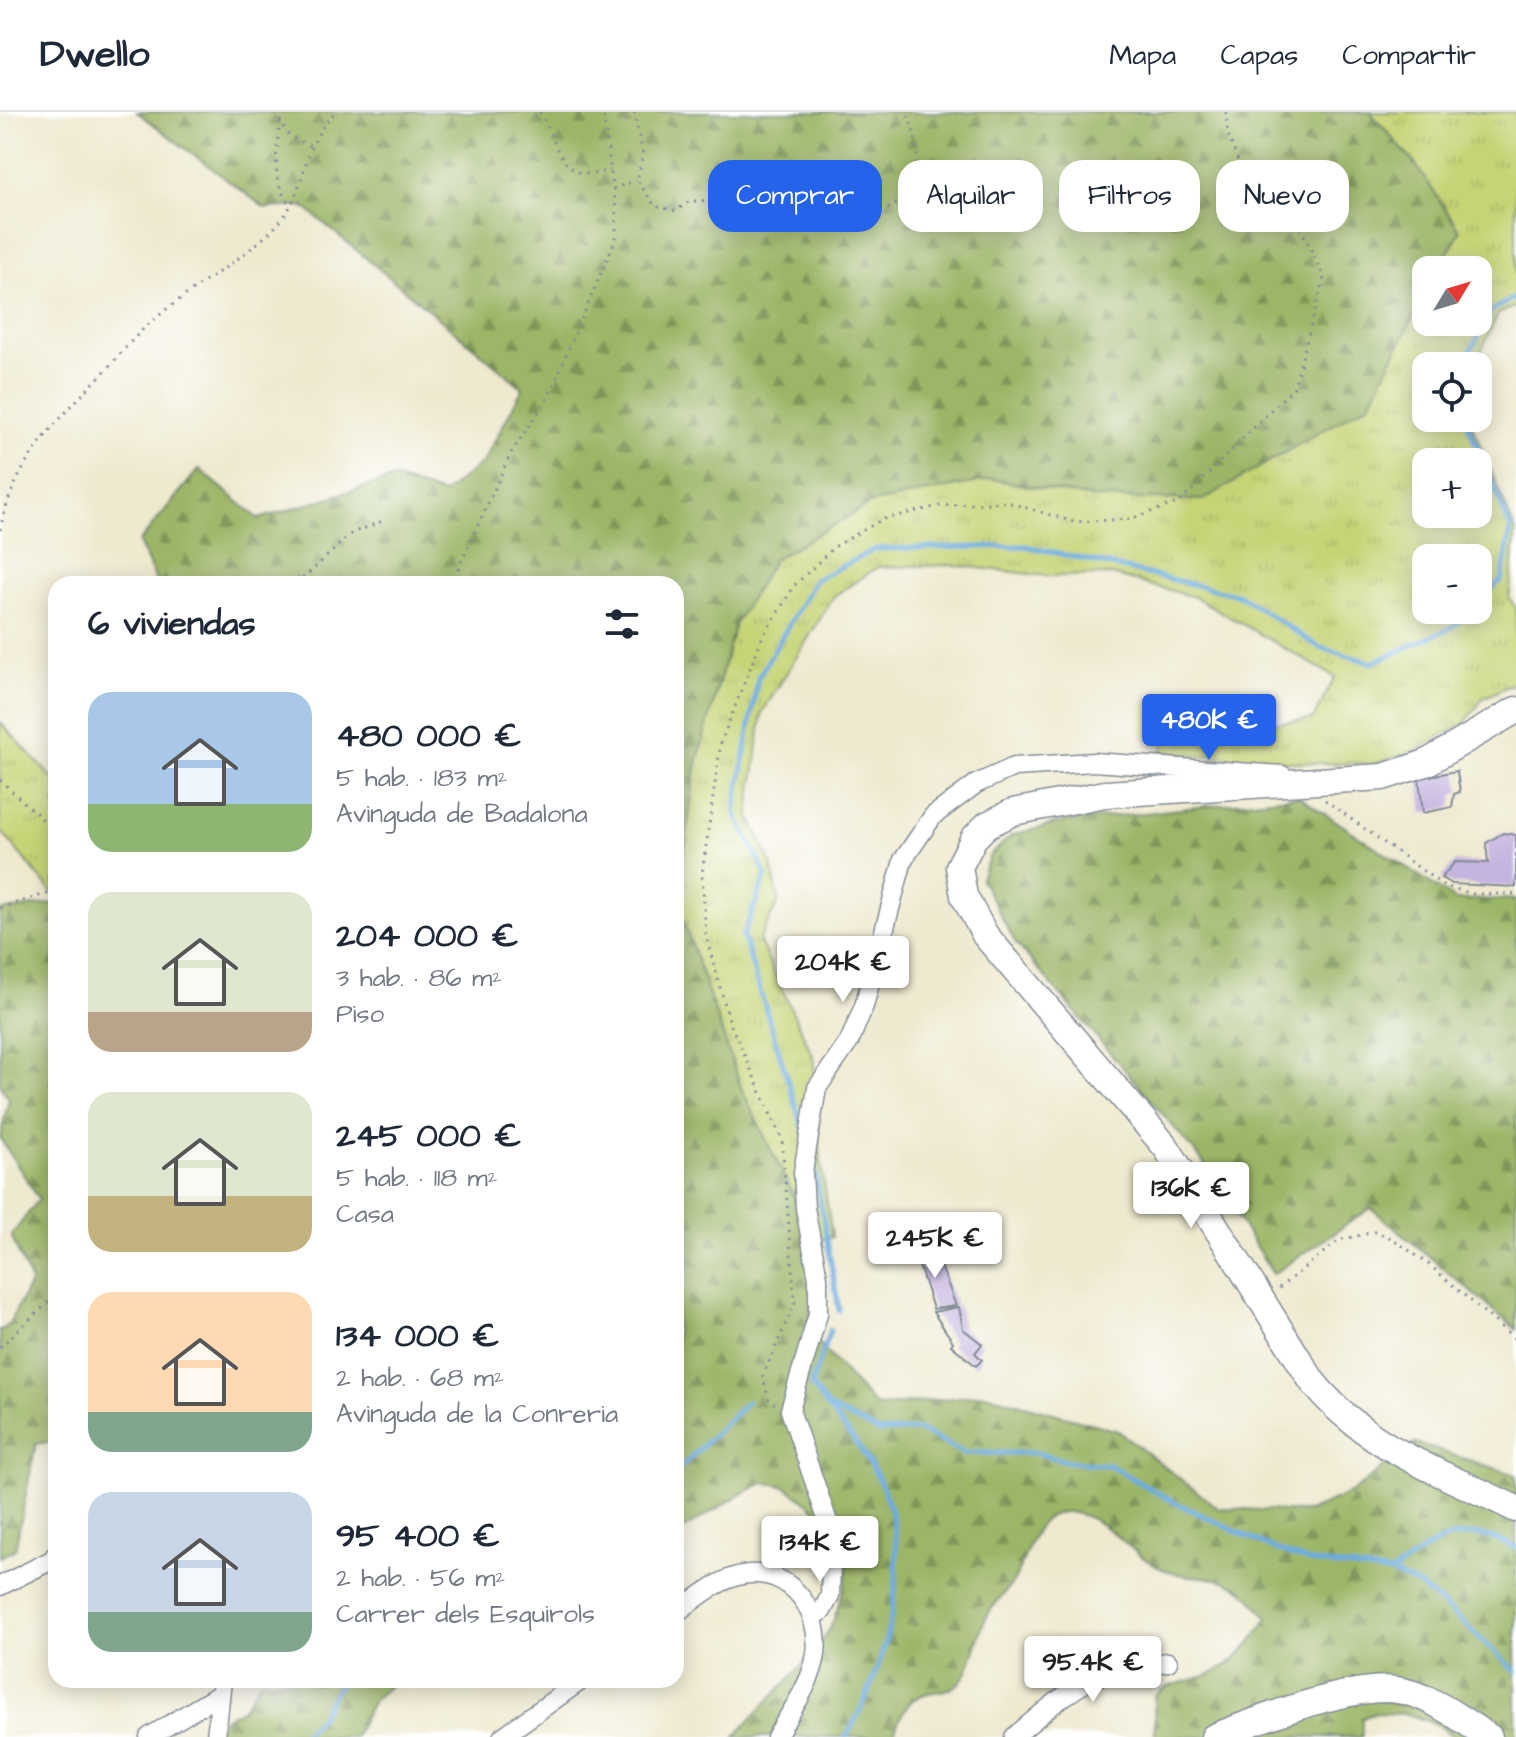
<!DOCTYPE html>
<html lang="es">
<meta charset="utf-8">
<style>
:root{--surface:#fff;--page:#f2f2f3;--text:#1f2937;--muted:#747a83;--line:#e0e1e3;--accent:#2563eb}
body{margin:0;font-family:"Architects Daughter",sans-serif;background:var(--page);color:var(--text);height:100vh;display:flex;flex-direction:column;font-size:30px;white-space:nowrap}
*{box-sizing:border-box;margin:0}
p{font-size:26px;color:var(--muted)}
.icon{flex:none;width:44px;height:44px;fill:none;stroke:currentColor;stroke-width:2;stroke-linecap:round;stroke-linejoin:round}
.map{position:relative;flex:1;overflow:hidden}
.sheet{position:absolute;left:48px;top:464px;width:636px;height:1112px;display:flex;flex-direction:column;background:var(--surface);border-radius:24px;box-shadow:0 4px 20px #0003}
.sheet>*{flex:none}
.guide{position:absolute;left:708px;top:48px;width:688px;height:72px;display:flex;gap:16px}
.needle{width:52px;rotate:52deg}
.buttons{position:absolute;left:1412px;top:144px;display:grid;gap:16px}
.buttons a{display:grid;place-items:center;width:80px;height:80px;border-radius:16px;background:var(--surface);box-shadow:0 4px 20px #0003;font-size:40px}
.price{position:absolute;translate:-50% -68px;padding:0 18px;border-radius:8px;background:#fff;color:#222;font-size:26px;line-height:52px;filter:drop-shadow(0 2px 4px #0008)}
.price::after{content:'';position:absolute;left:50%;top:48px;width:24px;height:18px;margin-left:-12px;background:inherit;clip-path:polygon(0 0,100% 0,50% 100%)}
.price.on{background:var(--accent);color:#fff}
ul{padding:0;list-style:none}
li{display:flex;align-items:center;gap:24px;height:200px;padding:0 40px}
li span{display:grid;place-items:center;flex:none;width:224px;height:160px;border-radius:24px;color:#555}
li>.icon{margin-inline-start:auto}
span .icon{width:96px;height:96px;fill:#fffc;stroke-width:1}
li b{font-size:34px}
h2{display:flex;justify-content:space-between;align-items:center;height:96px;padding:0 40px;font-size:34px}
.pill{padding:0 28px;border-radius:24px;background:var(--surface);box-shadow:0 4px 20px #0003;font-size:28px;line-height:72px}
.pill.on{background:var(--accent);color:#fff}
header{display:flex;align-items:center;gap:48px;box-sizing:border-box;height:112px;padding:0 40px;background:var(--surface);border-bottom:2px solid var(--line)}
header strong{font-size:38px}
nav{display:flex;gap:44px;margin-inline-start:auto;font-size:28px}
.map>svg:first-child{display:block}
.grass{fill:url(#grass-tufts);stroke:#70826a;stroke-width:2;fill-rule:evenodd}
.forest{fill:url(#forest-firs);stroke:#5c7262;stroke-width:2}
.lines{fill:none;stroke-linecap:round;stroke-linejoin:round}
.stream{stroke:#6babdf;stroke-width:5}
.building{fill:#c5b4df}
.street-casing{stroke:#848c96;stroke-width:21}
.secondary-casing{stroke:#848c96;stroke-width:29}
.path{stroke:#848c96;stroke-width:3;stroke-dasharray:2 6;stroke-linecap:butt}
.street{stroke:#fff;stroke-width:18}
.secondary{stroke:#fff;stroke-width:26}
</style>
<header>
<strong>Dwello</strong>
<nav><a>Mapa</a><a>Capas</a><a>Compartir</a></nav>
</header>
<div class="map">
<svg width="1516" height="1625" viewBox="0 0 1516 1625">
<defs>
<pattern id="grass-tufts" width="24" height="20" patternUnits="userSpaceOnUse" patternTransform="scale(2)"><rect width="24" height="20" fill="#c6d476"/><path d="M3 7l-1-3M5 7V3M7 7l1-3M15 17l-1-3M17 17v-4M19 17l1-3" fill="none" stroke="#aab668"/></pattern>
<pattern id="forest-firs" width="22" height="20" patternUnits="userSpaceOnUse" patternTransform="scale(2)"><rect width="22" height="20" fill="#9cb667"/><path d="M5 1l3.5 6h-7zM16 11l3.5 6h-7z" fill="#7e9458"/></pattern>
</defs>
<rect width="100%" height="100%" fill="#fff"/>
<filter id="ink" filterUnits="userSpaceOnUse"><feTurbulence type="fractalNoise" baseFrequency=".0125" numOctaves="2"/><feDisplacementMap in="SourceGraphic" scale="16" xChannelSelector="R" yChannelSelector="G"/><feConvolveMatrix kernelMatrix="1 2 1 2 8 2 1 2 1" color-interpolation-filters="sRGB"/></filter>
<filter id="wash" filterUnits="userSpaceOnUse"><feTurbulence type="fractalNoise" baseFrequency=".006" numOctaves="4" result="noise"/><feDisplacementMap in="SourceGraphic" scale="32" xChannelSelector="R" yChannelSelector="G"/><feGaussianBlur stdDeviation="1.8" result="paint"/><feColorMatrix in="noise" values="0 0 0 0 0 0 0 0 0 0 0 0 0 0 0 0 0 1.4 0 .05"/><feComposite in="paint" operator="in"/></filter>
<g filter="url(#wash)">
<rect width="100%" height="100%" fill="#eee9cf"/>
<path class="grass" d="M 1370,0 L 1516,0 L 1516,194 L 1498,202 L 1474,254 L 1426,254 L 1426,306 L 1469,306 L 1516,420 L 1509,486 L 1516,496 L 1516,570 L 1483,586 L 1465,611 L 1416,638 L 1374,652 L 1304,651 L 1161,640 L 1176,599 L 1227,617 L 1313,607 L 1335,565 L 1195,485 L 1112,463 L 1048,464 L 951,453 L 878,455 L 834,484 L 762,601 L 749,703 L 772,753 L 779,789 L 759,828 L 813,944 L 821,1051 L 832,1125 L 815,1129 L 742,978 L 677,791 L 696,654 L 735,512 L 774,447 L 871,391 L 992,367 L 1093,386 L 1412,204 L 1426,180 L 1426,210 L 1478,210 L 1478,158 L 1438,158 L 1460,119 L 1416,53 ZM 1426,350 L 1478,350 L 1478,402 L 1426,402 ZM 1426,446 L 1478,446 L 1478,498 L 1426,498 Z
M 0,610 L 56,670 L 56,785 L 0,718 Z"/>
<path class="forest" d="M 137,0 L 1370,0 L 1416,53 L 1460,119 L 1438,158 L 1426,158 L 1426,180 L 1370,291 L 1203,388 L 1093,386 L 992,367 L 872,391 L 774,447 L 735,512 L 696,654 L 677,791 L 742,978 L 815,1129 L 809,1221 L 876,1295 L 985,1282 L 1118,1319 L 1218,1396 L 1308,1400 L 1352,1380 L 1415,1331 L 1516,1363 L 1516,1625 L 1454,1625 L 1438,1613 L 1407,1602 L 1376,1601 L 1362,1606 L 1362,1625 L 1155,1625 L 1154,1584 C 1167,1572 1179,1572 1195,1567 C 1230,1559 1250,1534 1268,1506 C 1257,1493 1247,1479 1232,1472 C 1209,1461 1185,1469 1156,1454 C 1127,1438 1104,1403 1068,1400 C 1032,1398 1028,1444 1015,1467 C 1007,1481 993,1491 986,1506 C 977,1524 975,1546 965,1563 C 945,1597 913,1556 893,1625 L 735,1625 C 765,1589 802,1559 828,1520 C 833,1512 836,1501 839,1492 C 855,1448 845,1421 809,1392 C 796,1381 783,1371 766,1371 C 752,1372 695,1412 676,1421 L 676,472 L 157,472 L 139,430 L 199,357 L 259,407 L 394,366 L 443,382 L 484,349 L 523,276 L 303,94 L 265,96 Z
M 1298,684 L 1456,788 L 1516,787 L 1516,1217 L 1371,1096 L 1273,1162 L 1202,1048 L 1015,830 L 981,767 L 990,743 L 1012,723 L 1063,710 Z
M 56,791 L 56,1329 L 36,1332 L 15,1437 L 0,1445 L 0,1218 L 7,1215 L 31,1170 L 11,1124 L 39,1087 L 0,1026 L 9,987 L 0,972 L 0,799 Z
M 261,1568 L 396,1568 L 373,1588 L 354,1625 L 192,1625 L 243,1596 Z"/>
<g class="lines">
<path class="stream" d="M 1463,254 L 1492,198 L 1516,185
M 1465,306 L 1511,417 L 1502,467 L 1478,491
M 803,1017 L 743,824 L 766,763 L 735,700 L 758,566 L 815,468 L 876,437 L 1026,434 L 1239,483 L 1319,535 L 1372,551 L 1453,515 L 1471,498
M 812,1041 L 839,1198
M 830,1218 L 811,1273 C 833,1305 862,1333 879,1368 C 917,1444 887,1556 846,1625
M 826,1294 L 879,1320 L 919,1318 L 964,1341 L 1036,1341 L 1071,1350 L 1109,1353 L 1174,1390 L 1276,1438 L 1310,1450 L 1391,1461 L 1418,1473 L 1447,1496 L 1516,1559
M 676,1360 L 747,1290
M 1391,1461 C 1436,1430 1461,1406 1516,1436
M 301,1625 L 320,1604 L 342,1568"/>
</g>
<g id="blocks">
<path class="building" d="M 1457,659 L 1460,680 L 1454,682 L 1452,695 L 1423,701 L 1419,666 Z
M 1503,721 L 1516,723 L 1516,775 L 1452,772 L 1441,766 L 1455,750 L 1488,751 L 1486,731 Z
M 935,1138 L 956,1194 L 933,1197 L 915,1141 Z
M 959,1195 L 963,1217 L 982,1232 L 975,1241 L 982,1248 L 976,1254 L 951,1233 L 953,1230 L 933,1200 Z"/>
</g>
</g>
<g filter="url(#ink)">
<use href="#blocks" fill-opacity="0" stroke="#848c96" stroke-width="2"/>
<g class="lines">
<g class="street-casing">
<path id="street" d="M 0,1474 L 52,1448 L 56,1442
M 676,1501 C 694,1488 713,1472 734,1465 C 784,1449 822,1494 816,1542 C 812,1571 791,1599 776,1625
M 813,1505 L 822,1499 L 830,1484 L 832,1422 L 790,1298 L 818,1202 L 818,1166 L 805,1096 L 803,1060 L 817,976 L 849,930 L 864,894 L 903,748 L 933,704 L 976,672 L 1014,655 L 1094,650 L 1282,663
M 149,1625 L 220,1582
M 216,1625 L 222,1568
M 502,1625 L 582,1568
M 1014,1625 C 1044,1599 1079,1568 1118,1557 C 1134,1553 1152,1552 1168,1550"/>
</g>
<g class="secondary-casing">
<path id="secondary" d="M 1516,598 L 1426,651 L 1383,665 L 1105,682 L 1013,700 L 987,713 L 974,726 L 959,755 L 964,784 L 985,823 L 1166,1035 L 1312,1269 C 1366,1337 1440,1359 1516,1397
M 1214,1625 C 1257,1608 1352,1571 1397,1578 C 1431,1583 1460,1607 1489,1625"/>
</g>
<path class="path" d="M 283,0 L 280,10 L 290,25 L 311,34
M 540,0 C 560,35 560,74 610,58
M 634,0 L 643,43 L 637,68 L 655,94 L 676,99 L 690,89 L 760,88 L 795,106 L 845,109 L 853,89 L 880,77 L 863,92 L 867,104 C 877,100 888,97 896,92 C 926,73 919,26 906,0
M 280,10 C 277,38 270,71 291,93
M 613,77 L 636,68
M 0,418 C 14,348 59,307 106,258 C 122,240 138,220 157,205 C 194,174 240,150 274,116 C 308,84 300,30 336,0
M 297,472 L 352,421 L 385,408
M 451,472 L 511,341 L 548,286 L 616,126 L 616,97 L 603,0
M 0,668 L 56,720
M 1325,688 L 1444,774 L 1473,782 L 1516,782
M 0,796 L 56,779
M 1279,1176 L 1339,1128 L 1374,1120 L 1392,1126 L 1431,1154 L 1516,1228
M 0,1235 L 56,1183
M 775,1292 L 769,1290 L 763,1264 L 795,1190 L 782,1028 L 730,911 L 706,824 L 702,762 L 721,630 L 762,526 L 794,474 L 834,435 L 883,407 L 939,394 L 1007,390 L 1074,410 L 1130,407 L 1180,390 L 1294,275 L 1324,166 L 1297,108 L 1242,59 L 1228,23 L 1226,0"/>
<use href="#street" class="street"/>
<use href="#secondary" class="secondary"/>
</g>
</g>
</svg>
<div class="buttons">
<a><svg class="needle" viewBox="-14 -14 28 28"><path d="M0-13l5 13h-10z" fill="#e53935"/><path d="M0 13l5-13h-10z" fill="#747a83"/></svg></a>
<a><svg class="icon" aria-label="locate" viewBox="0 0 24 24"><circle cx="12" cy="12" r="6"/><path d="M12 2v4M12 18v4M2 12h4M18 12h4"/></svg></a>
<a>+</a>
<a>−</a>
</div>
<b class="price on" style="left:1209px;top:650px">480K €</b>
<b class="price" style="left:843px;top:892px">204K €</b>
<b class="price" style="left:1191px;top:1118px">136K €</b>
<b class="price" style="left:935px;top:1168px">245K €</b>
<b class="price" style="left:820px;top:1472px">134K €</b>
<b class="price" style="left:1093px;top:1592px">95.4K €</b>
<div class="guide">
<a class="pill on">Comprar</a>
<a class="pill">Alquilar</a>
<a class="pill">Filtros</a>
<a class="pill">Nuevo</a>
</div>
<section class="sheet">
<h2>6 viviendas<svg class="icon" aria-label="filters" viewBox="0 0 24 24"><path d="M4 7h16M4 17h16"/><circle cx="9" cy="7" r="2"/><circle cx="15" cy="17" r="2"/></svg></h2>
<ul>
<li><span style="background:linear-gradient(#a9c7e8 70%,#8fb573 0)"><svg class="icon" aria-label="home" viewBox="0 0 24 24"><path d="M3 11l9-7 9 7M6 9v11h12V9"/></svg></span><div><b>480 000 €</b><p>5 hab. · 183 m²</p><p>Avinguda de Badalona</p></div></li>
<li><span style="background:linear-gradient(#dfe7d0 75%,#b9a48a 0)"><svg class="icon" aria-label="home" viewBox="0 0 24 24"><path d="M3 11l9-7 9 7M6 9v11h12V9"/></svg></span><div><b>204 000 €</b><p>3 hab. · 86 m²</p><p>Piso</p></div></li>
<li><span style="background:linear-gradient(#dfe7d0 65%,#c2b280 0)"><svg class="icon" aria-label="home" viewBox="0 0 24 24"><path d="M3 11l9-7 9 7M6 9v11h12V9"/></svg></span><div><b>245 000 €</b><p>5 hab. · 118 m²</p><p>Casa</p></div></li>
<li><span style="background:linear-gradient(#ffd9b3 75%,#7fa58c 0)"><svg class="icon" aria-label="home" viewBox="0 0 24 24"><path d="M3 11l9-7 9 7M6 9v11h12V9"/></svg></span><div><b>134 000 €</b><p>2 hab. · 68 m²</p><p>Avinguda de la Conreria</p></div></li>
<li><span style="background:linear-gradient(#c9d6e8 75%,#7fa58c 0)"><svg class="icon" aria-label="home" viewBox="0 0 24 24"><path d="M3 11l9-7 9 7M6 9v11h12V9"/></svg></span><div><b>95 400 €</b><p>2 hab. · 56 m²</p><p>Carrer dels Esquirols</p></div></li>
</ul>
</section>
</div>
